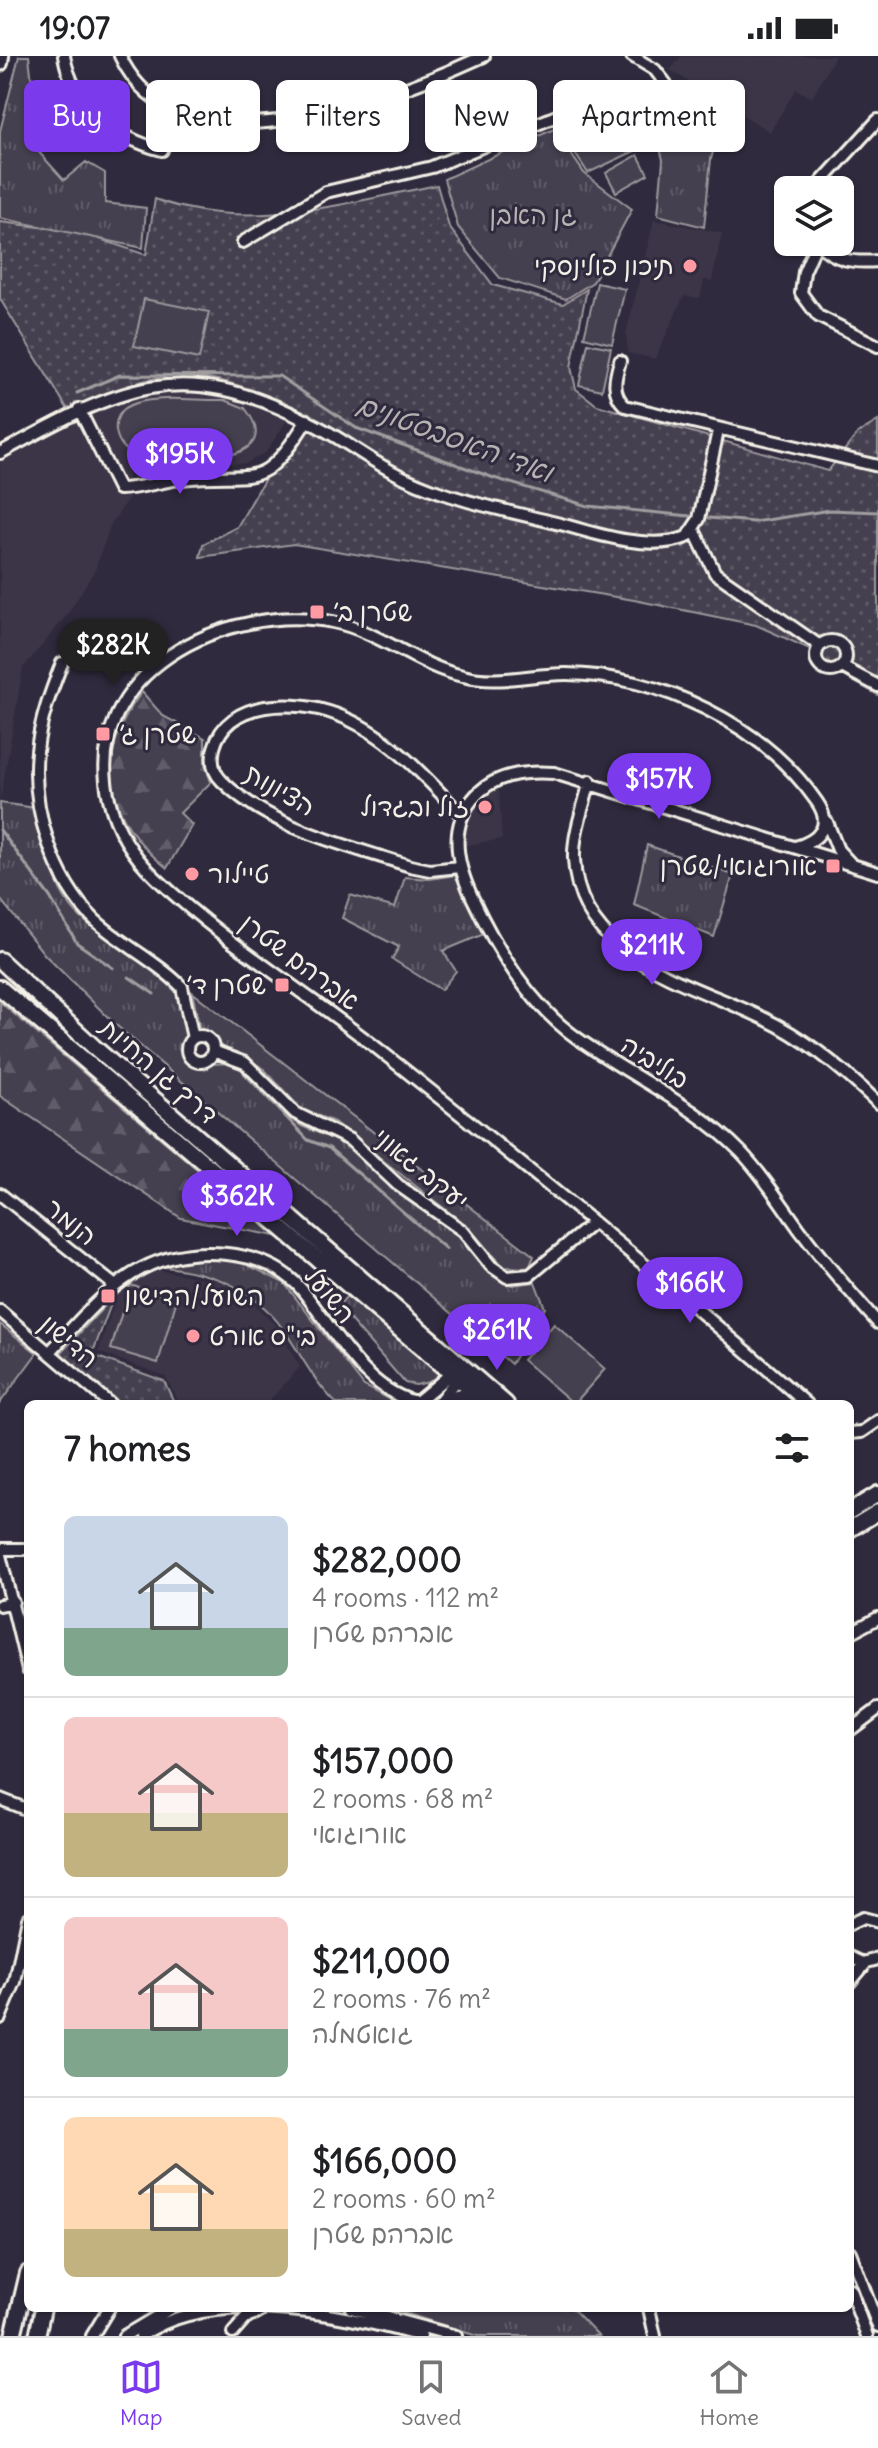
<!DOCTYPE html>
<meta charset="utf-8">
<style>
:root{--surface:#fff;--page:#f2f2f2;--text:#202124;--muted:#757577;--line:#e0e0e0;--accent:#7c3aed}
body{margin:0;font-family:Delius,"Playpen Sans Hebrew",sans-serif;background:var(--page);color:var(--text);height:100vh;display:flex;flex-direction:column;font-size:30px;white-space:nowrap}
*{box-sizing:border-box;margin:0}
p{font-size:26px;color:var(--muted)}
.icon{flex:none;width:44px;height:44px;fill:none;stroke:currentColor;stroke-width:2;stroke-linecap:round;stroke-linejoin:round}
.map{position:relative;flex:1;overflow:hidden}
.panel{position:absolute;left:24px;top:1344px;width:830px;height:912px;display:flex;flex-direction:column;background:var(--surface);border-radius:12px;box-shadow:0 2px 6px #0004}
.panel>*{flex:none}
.guide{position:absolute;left:24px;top:24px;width:830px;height:72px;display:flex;gap:16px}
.fabs{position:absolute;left:774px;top:120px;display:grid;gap:16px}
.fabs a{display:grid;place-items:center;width:80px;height:80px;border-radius:12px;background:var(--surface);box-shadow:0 2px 6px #0004;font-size:40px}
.price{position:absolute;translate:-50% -68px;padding:0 18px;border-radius:28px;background:var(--accent);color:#fff;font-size:26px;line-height:52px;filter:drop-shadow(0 2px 4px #0008)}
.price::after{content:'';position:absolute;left:50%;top:48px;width:24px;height:18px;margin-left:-12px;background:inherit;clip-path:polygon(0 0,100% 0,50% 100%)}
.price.current{background:#222;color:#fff}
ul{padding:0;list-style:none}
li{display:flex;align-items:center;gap:24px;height:200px;padding:0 40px}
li+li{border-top:2px solid var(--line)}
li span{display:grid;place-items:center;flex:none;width:224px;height:160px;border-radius:12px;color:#555}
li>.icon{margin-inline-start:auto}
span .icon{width:96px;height:96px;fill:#fffc;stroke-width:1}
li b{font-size:34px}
h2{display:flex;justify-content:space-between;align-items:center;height:96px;padding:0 40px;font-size:34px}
.chip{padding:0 28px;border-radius:12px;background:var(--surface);box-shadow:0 2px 6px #0004;font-size:28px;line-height:72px}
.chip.current{background:var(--accent);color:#fff}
.status{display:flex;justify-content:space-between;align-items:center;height:56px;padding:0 40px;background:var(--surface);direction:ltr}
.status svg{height:22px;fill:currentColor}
.tabs{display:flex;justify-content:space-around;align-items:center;height:112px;border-top:2px solid var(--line);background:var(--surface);font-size:22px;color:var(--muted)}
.tabs a{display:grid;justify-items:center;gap:4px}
.tabs .current{color:var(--accent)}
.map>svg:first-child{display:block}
.built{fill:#3b3647}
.grass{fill:url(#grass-dots);stroke:#9c989c;stroke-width:2}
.forest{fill:url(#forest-firs);stroke:#9c989c;stroke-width:2}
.park{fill:url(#park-tufts);stroke:#9c989c;stroke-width:2}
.garden{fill:#454050;stroke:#9c989c;stroke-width:2}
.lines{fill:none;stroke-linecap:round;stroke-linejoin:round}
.stream{stroke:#a19ea0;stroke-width:3}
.minor-casing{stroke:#f4f1e8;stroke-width:16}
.major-casing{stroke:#f4f1e8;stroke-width:20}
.minor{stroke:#2f2a3d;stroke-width:10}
.major{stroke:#2f2a3d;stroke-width:14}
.poi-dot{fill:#ff9aa2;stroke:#2f2a3d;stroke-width:3}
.labels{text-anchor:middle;stroke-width:6;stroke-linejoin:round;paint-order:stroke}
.park-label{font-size:26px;fill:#b7b3b3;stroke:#2f2a3d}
.poi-label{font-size:26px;fill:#f4f1e8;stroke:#2f2a3d;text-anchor:start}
.street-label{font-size:26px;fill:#f4f1e8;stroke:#2f2a3d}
.water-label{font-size:28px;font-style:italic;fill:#b6b2b2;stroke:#2f2a3d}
</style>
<div class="status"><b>19:07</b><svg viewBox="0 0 49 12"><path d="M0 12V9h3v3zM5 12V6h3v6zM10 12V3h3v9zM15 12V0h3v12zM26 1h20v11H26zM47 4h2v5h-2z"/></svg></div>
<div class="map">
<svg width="878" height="2280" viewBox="0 0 878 2280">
<defs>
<pattern id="grass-dots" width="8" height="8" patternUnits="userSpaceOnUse" patternTransform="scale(2)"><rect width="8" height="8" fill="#454050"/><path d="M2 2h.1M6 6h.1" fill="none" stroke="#605c69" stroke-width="1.8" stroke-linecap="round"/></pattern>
<pattern id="forest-firs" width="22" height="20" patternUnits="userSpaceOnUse" patternTransform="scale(2)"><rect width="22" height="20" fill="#454050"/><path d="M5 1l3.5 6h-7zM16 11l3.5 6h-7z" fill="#605c69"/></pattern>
<pattern id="park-tufts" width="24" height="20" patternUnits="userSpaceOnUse" patternTransform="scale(2)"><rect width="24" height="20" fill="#454050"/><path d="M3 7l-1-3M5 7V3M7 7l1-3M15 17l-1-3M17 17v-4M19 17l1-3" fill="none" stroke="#605c69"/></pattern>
</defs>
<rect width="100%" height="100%" fill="#2f2a3d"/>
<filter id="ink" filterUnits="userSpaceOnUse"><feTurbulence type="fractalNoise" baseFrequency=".0125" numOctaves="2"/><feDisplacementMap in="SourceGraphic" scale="16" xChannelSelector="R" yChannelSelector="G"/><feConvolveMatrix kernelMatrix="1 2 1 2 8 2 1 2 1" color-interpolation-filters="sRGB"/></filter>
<g filter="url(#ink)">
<path class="built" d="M 682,0 L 835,0 L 812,42 L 796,33 L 770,76 L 670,14 Z
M 654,164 L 722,177 L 712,225 L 704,224 L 700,242 L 684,240 L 655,303 L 628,297 L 626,278 Z
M 193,332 L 232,337 L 290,360 L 266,396 L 247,407 L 167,411 L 128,417 L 129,442 L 111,468 L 95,514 L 67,559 L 23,612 L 0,746 L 0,401 L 89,352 L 147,334 Z
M 487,728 L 499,735 L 502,783 L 457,791 L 462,760 Z
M 146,1212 L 219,1225 L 242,1236 L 276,1270 L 300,1311 L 266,1348 L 180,1348 L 165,1320 L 98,1296 L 119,1233 Z"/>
<path class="grass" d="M 437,129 L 449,171 L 493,229 L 563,248 L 587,233 L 571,311 L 576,333 L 597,349 L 828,415 L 858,377 L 878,365 L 878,639 L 849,623 L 812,594 L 756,569 L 634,544 L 294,488 L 200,501 L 203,488 L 237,471 L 304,355 C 248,331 193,306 130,329 C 109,337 90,355 67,352 L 0,243 L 0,166 L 47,172 L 59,169 L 146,199 L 155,143 C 246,177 345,147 437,129 Z
M 114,1240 L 92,1299 L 164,1325 L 175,1348 L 118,1348 L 59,1299 Z"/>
<path class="forest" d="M 142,636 L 163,660 L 205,682 L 205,708 L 211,726 L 180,757 L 192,769 L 167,812 C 105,763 93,699 142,636 Z
M 0,946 L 276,1180 L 181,1162 L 0,1040 Z"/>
<path class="park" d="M 19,0 L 29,0 L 32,27 L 59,69 L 36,93 L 64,124 L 86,106 L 105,117 L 105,147 L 146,152 L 143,192 L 0,162 L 0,75 Z
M 671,30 L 723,61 L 711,103 L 704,171 L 658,159 L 663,104 L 658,84 L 588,117 L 559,73 L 590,56 L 642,65 L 665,52 Z
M 554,73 L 584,117 L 632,153 L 593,226 L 566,243 L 500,222 L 458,171 L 444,123 Z
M 0,747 L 36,752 C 44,785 50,823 71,851 C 95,883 182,922 187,957 C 189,971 184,987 182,1000 L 191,1009 L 231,1007 L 251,1017 L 276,1049 L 301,1070 L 348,1089 L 430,1156 L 463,1184 L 489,1217 L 512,1229 L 535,1226 L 545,1252 L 511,1308 L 116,969 L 45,899 L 0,843 Z
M 647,789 L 733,819 L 714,881 L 634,849 Z
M 455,819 L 484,878 L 443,895 L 456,915 L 441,934 L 392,903 L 399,891 L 342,862 L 350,839 L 395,852 L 405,821 L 430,823 Z
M 192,936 L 534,1200 L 529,1212 L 503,1211 L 469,1172 L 347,1076 L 334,1066 L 301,1053 L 264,1013 L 248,1003 L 217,992 L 215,984 L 200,974 Z
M 212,1202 L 244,1207 L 284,1227 L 364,1330 L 388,1343 L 418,1348 L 337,1348 C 314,1326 303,1302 286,1277 C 254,1230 212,1216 158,1210 L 182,1203 Z
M 347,1240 L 440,1311 L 437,1324 L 416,1329 L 405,1327 L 338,1250 Z
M 0,1268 L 37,1297 L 0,1347 Z
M 389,2252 L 572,2252 L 599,2280 L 477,2280 Z"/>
<path class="garden" d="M 638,99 L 648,118 L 616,136 L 606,117 Z
M 597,227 L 625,233 L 612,288 L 584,281 Z
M 144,243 L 209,256 L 199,303 L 134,290 Z
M 588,287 L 611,292 L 602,334 L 579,329 Z
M 225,344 L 245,352 C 292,413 173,403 144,403 C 115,398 102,357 136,347 C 162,339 198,345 225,344 Z
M 130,1229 L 177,1243 L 158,1307 L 111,1293 Z
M 554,1268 L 605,1313 L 574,1348 L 523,1304 Z"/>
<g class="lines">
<path class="stream" d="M 77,337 L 120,319 L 279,320 L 356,372 L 494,422 L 588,450 L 690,460
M 709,462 L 754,466 L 830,454 L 878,456
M 0,774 L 50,841 L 77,887 L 113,912
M 129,921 L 154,938
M 244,1017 L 308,1084 L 329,1092 L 446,1193"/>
<g class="minor-casing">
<path id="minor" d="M 64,0 C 73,50 115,82 162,94
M 120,0 C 179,127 392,42 484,0
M 814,134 L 878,64
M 243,186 L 326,136 L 432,111 L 586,48 L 652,56 L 660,49 L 666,28 L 655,14 L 632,0
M 878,205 C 853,207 834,205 817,186 L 804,216 L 801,237 L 818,260 L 878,290
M 620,305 C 615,322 611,337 625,350 L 878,410
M 79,353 L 119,433 C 140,433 160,425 181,423 C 256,414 260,440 307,364
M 0,397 C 120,331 180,299 311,367 C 344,383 372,407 405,422 C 455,446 515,456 568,470 C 602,480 653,495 687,481 L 699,463 L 718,375
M 694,474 L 715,517 L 820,590
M816 600a15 15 0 1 1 30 0a15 15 0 1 1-30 0Z
M 62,607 C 51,635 40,664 37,695 C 31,752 53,824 95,864 C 122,889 157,905 182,931 L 193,982
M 842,611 L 878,630
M 590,725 C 584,750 573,777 574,803 C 578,904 692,927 765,963 C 807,983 844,1014 878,1047
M 827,766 L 838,794 L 850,807
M 795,791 C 819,785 833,769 817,746 C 763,668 659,619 566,618 C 531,618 497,629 463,620 C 417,610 379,575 333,566 C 226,545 80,617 109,743 C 116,774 133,800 156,822 C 226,889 312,940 387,1000 C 530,1113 671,1228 807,1348
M 460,811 L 430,814 L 410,810 C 347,789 271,773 222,725 C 213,716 211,704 214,692 C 227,642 297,644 335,658 C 386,676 426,721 462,760
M 878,817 L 554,717 C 524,715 492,718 472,744 C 448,773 458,811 472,841 C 497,894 529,948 577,982 C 631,1021 694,1048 741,1096 C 764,1120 781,1148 800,1174 C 824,1206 851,1237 878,1267
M187 993a13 13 0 1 1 26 0a13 13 0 1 1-26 0Z
M 213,995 L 245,1007 L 295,1057 L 350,1084 L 398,1129 L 463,1175 L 491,1210 L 507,1221 L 530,1219 L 593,1167
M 0,1138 L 114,1229
M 0,1255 L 110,1348
M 50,1296 C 103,1239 141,1189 227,1198 C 256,1201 283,1211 302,1234 C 336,1276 365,1337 423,1348
M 413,1345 L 418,1345 L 454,1315
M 438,1347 L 460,1319
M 850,1377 L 862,1376 L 878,1365
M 0,1493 L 28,1493
M 0,1499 L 28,1614
M 0,1549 L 13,1546
M 850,1577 L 878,1562
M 850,1674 L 878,1653
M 0,1743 L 28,1754
M 850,1868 L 863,1862 L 878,1866
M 850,1901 L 863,1907 L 878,1903
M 850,1926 L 866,1907
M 0,1962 L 15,1926 L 28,1862
M 850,2196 L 878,2270
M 850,2234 L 867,2280
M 351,2252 L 456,2280
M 649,2252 L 655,2280
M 233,2277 L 248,2260 L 260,2256
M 92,2280 L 109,2252
M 124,2280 L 171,2252
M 141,2280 C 212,2230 342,2258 421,2280"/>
</g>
<g class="major-casing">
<path id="major" d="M 0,7 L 1,0
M 0,904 L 94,991 L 506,1348
M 0,932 L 487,1348
M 438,1348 L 460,1341 L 484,1346
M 850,1455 L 878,1438
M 850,1473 L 878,1456
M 13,2280 L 28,2217
M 37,2280 L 43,2252"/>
</g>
<use href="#minor" class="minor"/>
<use href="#major" class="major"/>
</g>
</g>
<g class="poi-dot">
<circle cx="690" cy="210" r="8"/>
<rect x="309" y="548" width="16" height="16" rx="4"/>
<rect x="95" y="670" width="16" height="16" rx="4"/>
<circle cx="485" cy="751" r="8"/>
<rect x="825" y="802" width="16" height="16" rx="4"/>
<circle cx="192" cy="818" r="8"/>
<rect x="274" y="921" width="16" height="16" rx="4"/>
<rect x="100" y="1232" width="16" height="16" rx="4"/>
<circle cx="193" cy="1280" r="8"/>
</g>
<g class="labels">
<g class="park-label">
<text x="533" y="168">גן האבן</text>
</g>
<g class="poi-label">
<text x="674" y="219" text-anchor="end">תיכון פולינסקי</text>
<text x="333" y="565">שטרן ב׳</text>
<text x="119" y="687">שטרן ג׳</text>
<text x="469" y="760" text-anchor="end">זול ובגדול</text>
<text x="817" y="819" text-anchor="end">אורוגואי/שטרן</text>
<text x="208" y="827">טיילור</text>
<text x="266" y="938" text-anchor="end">שטרן ד׳</text>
<text x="124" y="1249">השועל/הדישון</text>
<text x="209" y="1289">בי"ס אורט</text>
</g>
<g class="street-label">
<text transform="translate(280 734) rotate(30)" y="9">הציונות</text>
<text transform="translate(300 906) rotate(37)" y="9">אברהם שטרן</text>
<text transform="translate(655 1006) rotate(33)" y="9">בוליביה</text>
<text transform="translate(159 1015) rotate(41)" y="9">דרך גן החיות</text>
<text transform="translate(421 1113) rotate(39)" y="9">יעקב גאוני</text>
<text transform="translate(71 1166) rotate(39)" y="9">הנמר</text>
<text transform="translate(330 1239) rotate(51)" y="9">השועל</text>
<text transform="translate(69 1285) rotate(40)" y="9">הדישון</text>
</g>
<g class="water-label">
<text transform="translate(455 382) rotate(20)" y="10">ואדי האסבסטונים</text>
</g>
</g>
</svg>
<div class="fabs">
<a><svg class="icon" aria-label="layers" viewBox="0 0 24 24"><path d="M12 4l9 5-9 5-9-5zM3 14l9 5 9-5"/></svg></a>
</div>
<b class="price" style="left:180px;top:440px">$195K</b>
<b class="price current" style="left:113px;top:631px">$282K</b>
<b class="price" style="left:659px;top:765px">$157K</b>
<b class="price" style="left:652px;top:931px">$211K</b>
<b class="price" style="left:237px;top:1182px">$362K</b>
<b class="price" style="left:690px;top:1269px">$166K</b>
<b class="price" style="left:497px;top:1316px">$261K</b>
<div class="guide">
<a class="chip current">Buy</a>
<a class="chip">Rent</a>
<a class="chip">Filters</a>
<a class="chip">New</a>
<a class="chip">Apartment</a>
</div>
<section class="panel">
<h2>7 homes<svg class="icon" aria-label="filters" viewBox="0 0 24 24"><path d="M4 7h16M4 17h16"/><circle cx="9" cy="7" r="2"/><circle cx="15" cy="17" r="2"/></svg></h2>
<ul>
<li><span style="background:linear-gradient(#c9d6e8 70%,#7fa58c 0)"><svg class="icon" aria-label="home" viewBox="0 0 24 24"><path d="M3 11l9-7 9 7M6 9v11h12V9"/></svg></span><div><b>$282,000</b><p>4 rooms · 112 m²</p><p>אברהם שטרן</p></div></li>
<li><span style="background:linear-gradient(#f6c9c9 60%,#c2b280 0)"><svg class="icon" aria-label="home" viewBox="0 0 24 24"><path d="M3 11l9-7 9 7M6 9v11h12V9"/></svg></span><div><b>$157,000</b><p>2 rooms · 68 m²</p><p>אורוגואי</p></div></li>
<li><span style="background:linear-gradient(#f6c9c9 70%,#7fa58c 0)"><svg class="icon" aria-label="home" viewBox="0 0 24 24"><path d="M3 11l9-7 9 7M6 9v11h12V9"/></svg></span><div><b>$211,000</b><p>2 rooms · 76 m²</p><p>גואטמלה</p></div></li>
<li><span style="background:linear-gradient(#ffd9b3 70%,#c2b280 0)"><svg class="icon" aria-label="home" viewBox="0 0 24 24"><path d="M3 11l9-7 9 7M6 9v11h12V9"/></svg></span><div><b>$166,000</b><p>2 rooms · 60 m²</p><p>אברהם שטרן</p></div></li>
</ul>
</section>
</div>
<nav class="tabs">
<a class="current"><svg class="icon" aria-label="map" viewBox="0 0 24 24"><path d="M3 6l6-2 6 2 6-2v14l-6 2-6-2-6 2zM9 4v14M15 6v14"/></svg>Map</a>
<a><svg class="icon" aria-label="saved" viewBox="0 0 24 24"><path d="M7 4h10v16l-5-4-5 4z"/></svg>Saved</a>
<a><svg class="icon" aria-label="home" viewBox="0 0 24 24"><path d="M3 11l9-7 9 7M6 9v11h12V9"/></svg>Home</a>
</nav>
